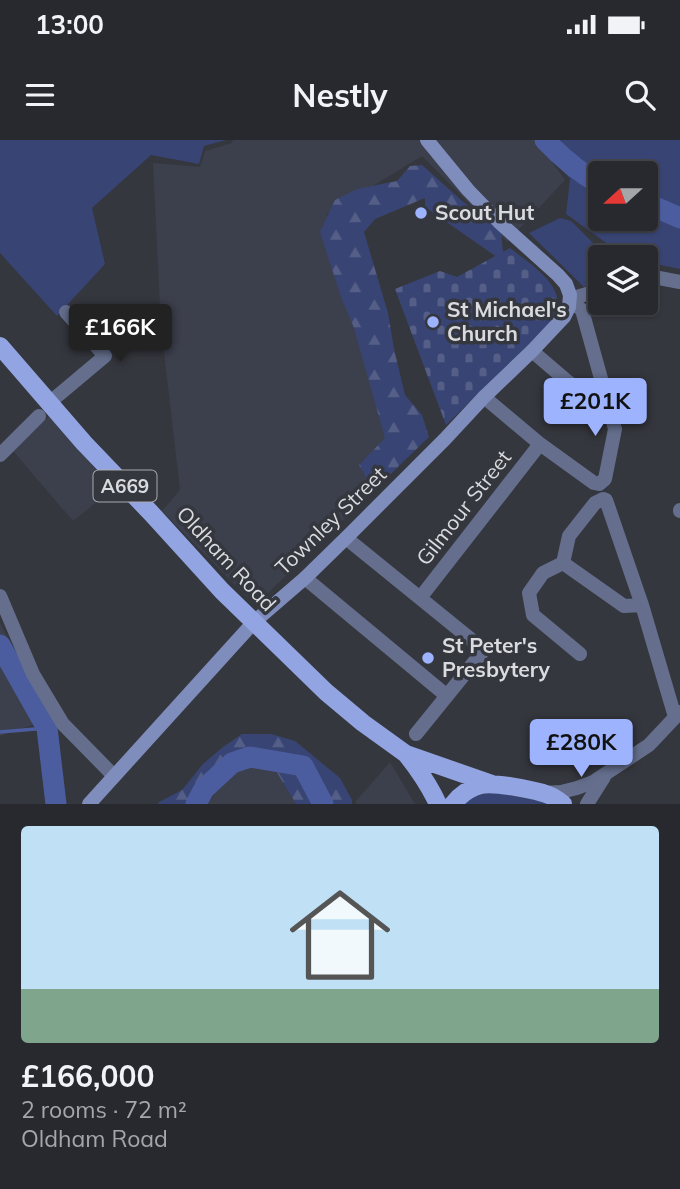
<!DOCTYPE html>
<meta charset="utf-8">
<style>
:root{--surface:#28292e;--page:#34353a;--text:#f1f3f6;--muted:#a5a6aa;--line:#44454a;--accent:#9eb3fd}
body{margin:0;font-family:Mulish,sans-serif;background:var(--page);color:var(--text);height:100vh;display:flex;flex-direction:column;font-size:26px;white-space:nowrap}
*{box-sizing:border-box;margin:0}
p{font-size:23px;color:var(--muted)}
.icon{flex:none;width:38px;height:38px;fill:none;stroke:currentColor;stroke-width:2;stroke-linecap:round;stroke-linejoin:round}
.map{position:relative;height:664px;overflow:hidden}
.side{display:flex;flex-direction:column;background:var(--surface);flex:1}
.side>*{flex:none}
.needle{width:46px;rotate:249deg}
.tools{position:absolute;left:588px;top:21px;display:grid;gap:14px}
.tools a{display:grid;place-items:center;width:70px;height:70px;border-radius:7px;background:var(--surface);box-shadow:0 2px 5px #0004,0 0 0 2px var(--line);font-size:35px}
.price{position:absolute;translate:-50% -60px;padding:0 16px;border-radius:7px;background:var(--accent);color:#111;font-size:23px;line-height:46px;filter:drop-shadow(0 2px 4px #0008)}
.price::after{content:'';position:absolute;left:50%;top:42px;width:21px;height:16px;margin-left:-10px;background:inherit;clip-path:polygon(0 0,100% 0,50% 100%)}
.price.active{background:#222;color:#fff}
ul{padding:0;list-style:none}
li{display:grid;align-content:center;gap:14px;height:371px;padding:0 21px}
li span{display:grid;place-items:center;height:217px;border-radius:7px;color:#555}
li>.icon{margin-inline-start:auto}
span .icon{width:126px;height:126px;fill:#fffc;stroke-width:1}
li b{font-size:30px}
.status{display:flex;justify-content:space-between;align-items:center;height:49px;padding:0 35px;background:var(--surface);direction:ltr}
.status svg{height:19px;fill:currentColor}
header{display:flex;justify-content:space-between;align-items:center;height:91px;padding:0 21px;background:var(--surface);font-size:32px;font-weight:700}
.map>svg:first-child{display:block}
.built{fill:#3c3f4c}
.green{fill:#384473;fill-rule:evenodd}
.forest{fill:url(#forest-firs)}
.cemetery{fill:url(#cemetery-stones)}
.lines{fill:none;stroke-linecap:round;stroke-linejoin:round}
.stream{stroke:#4c5d9f;stroke-width:3.5}
.river{stroke:#4c5d9f;stroke-width:21}
.minor{stroke:#656f8d;stroke-width:14}
.tertiary{stroke:#656f8d;stroke-width:14}
.secondary{stroke:#7f8dbc;stroke-width:14}
.primary{stroke:#92a4e1;stroke-width:18}
.poi-dot{fill:#9eb3fd;stroke:#35373e;stroke-width:2.5}
.labels{text-anchor:middle;stroke-width:7;stroke-linejoin:round;paint-order:stroke}
.shield{fill:#35373e;stroke:#a8aaaf;stroke-width:2}
.shield-label{font-size:19px;font-weight:bold;fill:#dadbdf}
.poi-label{font-size:21px;font-weight:bold;fill:#dadbdf;stroke:#35373e;text-anchor:start}
.street-label{font-size:21px;fill:#dadbdf;stroke:#35373e}
</style>
<div class="status"><b>13:00</b><svg viewBox="0 0 49 12"><path d="M0 12V9h3v3zM5 12V6h3v6zM10 12V3h3v9zM15 12V0h3v12zM26 1h20v11H26zM47 4h2v5h-2z"/></svg></div>
<header><svg class="icon" aria-label="menu" viewBox="0 0 24 24"><path d="M4 6h16M4 12h16M4 18h16"/></svg>Nestly<svg class="icon" aria-label="search" viewBox="0 0 24 24"><circle cx="10" cy="10" r="6"/><path d="M15 15l6 6"/></svg></header>
<div class="map">
<svg width="680" height="664" viewBox="0 0 680 664">
<defs>
<pattern id="forest-firs" width="22" height="20" patternUnits="userSpaceOnUse" patternTransform="scale(1.75)"><rect width="22" height="20" fill="#384473"/><path d="M5 1l3.5 6h-7zM16 11l3.5 6h-7z" fill="#545e86"/></pattern>
<pattern id="cemetery-stones" width="16" height="16" patternUnits="userSpaceOnUse" patternTransform="scale(1.75)"><rect width="16" height="16" fill="#384473"/><path d="M2 7V4a2 2 0 0 1 4 0v3zM10 15v-3a2 2 0 0 1 4 0v3z" fill="#545e86"/></pattern>
</defs>
<rect width="100%" height="100%" fill="#35373e"/>
<path class="built" d="M 233,0 L 536,0 L 565,40 L 507,102 L 422,16 L 327,74 L 346,134 L 399,326 L 268,453 L 246,456 L 162,371 L 180,350 L 161,186 L 153,23 L 200,27 L 205,11 L 232,3 Z
M 49,276 L 113,349 L 73,381 L 13,311 Z
M 0,483 L 50,579 L 0,596 Z
M 255,622 L 276,631 L 296,664 L 207,664 L 231,632 Z
M 390,622 L 415,664 L 356,664 L 356,661 Z"/>
<path class="green" d="M 0,0 L 226,0 L 204,6 L 199,24 L 151,15 L 92,68 L 105,124 L 57,176 L 0,113 Z
M 537,0 L 680,0 L 680,129 L 646,122 L 646,117 L 626,117 L 566,74 L 570,39 ZM 646,33 L 646,79 L 600,79 L 600,33 Z
M 560,78 L 571,81 L 607,117 L 600,117 L 600,138 L 584,147 L 529,93 Z
M 492,652 L 542,661 L 549,664 L 463,664 L 475,656 Z"/>
<path class="forest" d="M 422,25 L 461,60 L 501,92 L 504,122 L 425,67 L 425,58 L 375,79 L 364,92 L 388,173 L 394,209 L 405,255 L 422,275 L 429,297 L 374,350 L 359,325 L 385,298 L 354,188 L 341,157 L 320,92 L 335,60 L 357,49 L 397,41 L 410,26 Z
M 242,594 L 271,594 L 295,601 L 340,638 L 352,660 L 352,664 L 296,664 L 276,631 L 255,622 L 231,632 L 206,664 L 158,664 L 159,662 L 182,650 L 203,624 L 223,607 Z"/>
<path class="cemetery" d="M 510,108 C 526,121 558,140 558,164 C 558,169 554,176 553,181 L 446,285 L 395,149 L 440,131 L 457,137 Z"/>
<g class="lines">
<path class="stream" d="M 0,592 L 47,588"/>
<path class="river" d="M 545,0 C 561,17 580,33 600,44
M 646,63 L 680,78
M 0,505 L 47,588 L 56,664
M 196,664 L 204,649 L 232,623 L 250,617 L 303,626 L 323,664"/>
<path class="minor" d="M 532,211 L 567,241 L 601,267 L 609,266
M 484,257 L 540,304 L 594,343 L 599,344 L 605,339 L 615,289 L 582,170 L 574,164 L 569,165
M 49,263 L 105,216 L 66,172
M 0,315 L 39,276
M 680,370 L 680,371
M 346,398 L 484,510 L 416,594
M 563,423 L 569,396 L 595,363 L 603,359 L 606,360 L 642,465 L 675,577
M 563,423 L 543,433 L 529,453 L 533,475 L 580,514
M 563,423 L 624,466 L 642,465
M 305,438 L 447,556
M 0,456 L 33,534 L 63,584 L 114,636
M 420,458 L 540,304
M 544,653 L 561,652 L 577,648 L 593,642 L 649,605 L 680,572
M 587,664 L 604,637"/>
<path class="tertiary" d="M 646,138 L 659,138 L 680,142
M 570,159 L 600,150"/>
<path class="secondary" d="M 89,664 L 254,482 L 305,438 L 346,398 L 445,299 L 484,257 L 532,211 L 564,177 L 569,167 L 570,155 L 566,144 L 558,135 L 499,82 L 468,50 L 427,0"/>
<path class="primary" d="M 0,206 L 84,303 L 151,373 L 222,451 L 326,552 L 363,583 L 406,614 L 492,644
M 406,614 C 419,630 429,645 438,664
M 453,664 C 460,655 469,648 481,645 C 494,642 529,649 543,653 C 551,655 557,659 563,664"/>
</g>
<g class="poi-dot">
<circle cx="421" cy="73" r="7"/>
<circle cx="433" cy="182" r="7"/>
<circle cx="428" cy="518" r="7"/>
</g>
<g class="labels">
<rect class="shield" x="93.5" y="330.5" width="63" height="31" rx="5"/>
<g class="shield-label">
<text x="125" y="353">A669</text>
</g>
<g class="poi-label">
<text x="435" y="80">Scout Hut</text>
<text x="447" y="177">St Michael's<tspan x="447" dy="24">Church</tspan></text>
<text x="442" y="513">St Peter's<tspan x="442" dy="24">Presbytery</tspan></text>
</g>
<g class="street-label">
<text transform="translate(464 368) rotate(-52)" y="7">Gilmour Street</text>
<text transform="translate(331 381) rotate(-44)" y="7">Townley Street</text>
<text transform="translate(226 419) rotate(47)" y="7">Oldham Road</text>
</g>
</g>
</svg>
<div class="tools">
<a><svg class="needle" viewBox="-14 -14 28 28"><path d="M0-13l5 13h-10z" fill="#e53935"/><path d="M0 13l5-13h-10z" fill="#a5a6aa"/></svg></a>
<a><svg class="icon" aria-label="layers" viewBox="0 0 24 24"><path d="M12 4l9 5-9 5-9-5zM3 14l9 5 9-5"/></svg></a>
</div>
<b class="price active" style="left:120px;top:224px">£166K</b>
<b class="price" style="left:595px;top:298px">£201K</b>
<b class="price" style="left:581px;top:639px">£280K</b>
</div>
<section class="side">
<ul>
<li><span style="background:linear-gradient(#bfe0f5 75%,#7fa58c 0)"><svg class="icon" aria-label="home" viewBox="0 0 24 24"><path d="M3 11l9-7 9 7M6 9v11h12V9"/></svg></span><div><b>£166,000</b><p>2 rooms · 72 m²</p><p>Oldham Road</p></div></li>
</ul>
</section>
